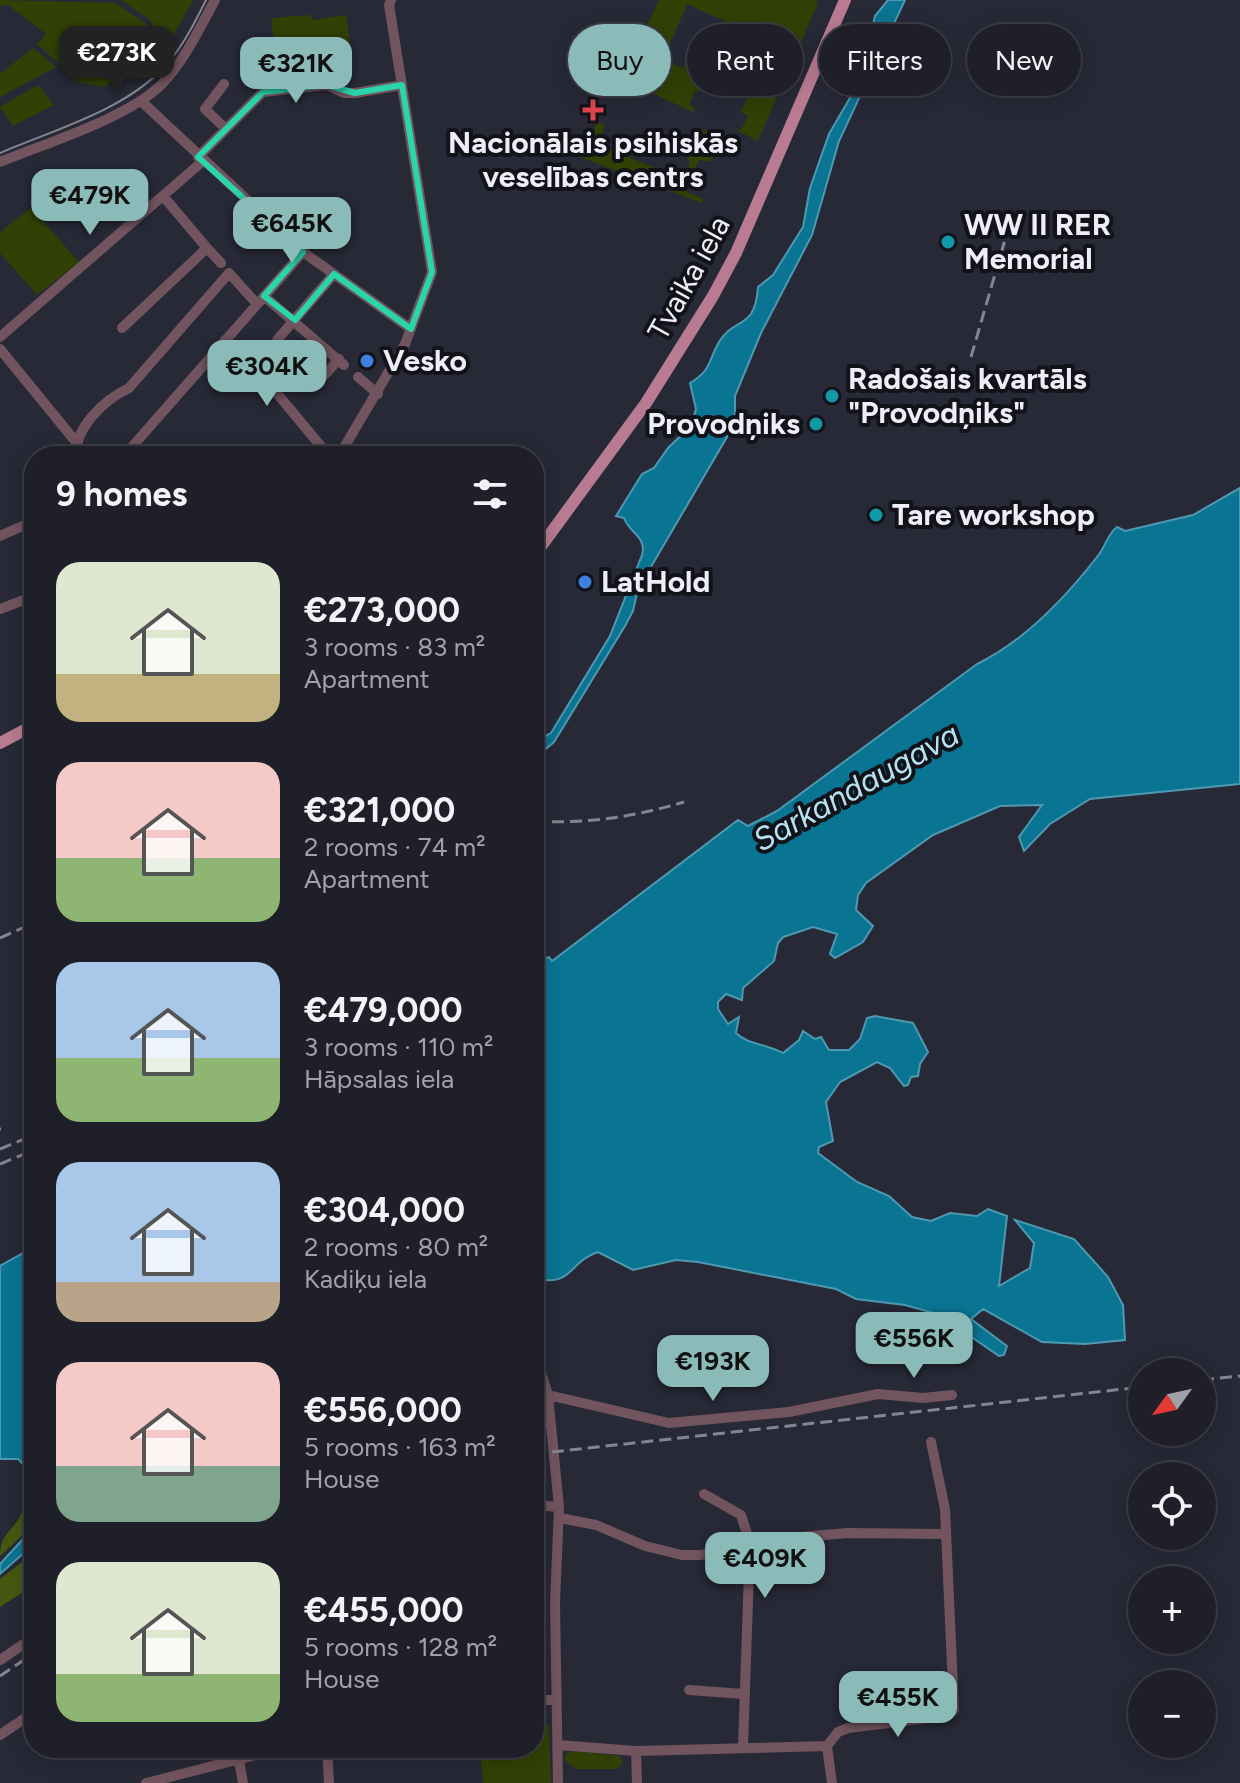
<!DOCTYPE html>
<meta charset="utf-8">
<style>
:root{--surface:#1e1f29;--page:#2b2c35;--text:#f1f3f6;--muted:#a1a2a8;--line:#3c3d46;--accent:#8bbbb9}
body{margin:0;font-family:Figtree,sans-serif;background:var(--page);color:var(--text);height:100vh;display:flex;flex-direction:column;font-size:30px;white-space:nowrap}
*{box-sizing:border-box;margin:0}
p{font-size:26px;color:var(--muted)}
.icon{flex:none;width:44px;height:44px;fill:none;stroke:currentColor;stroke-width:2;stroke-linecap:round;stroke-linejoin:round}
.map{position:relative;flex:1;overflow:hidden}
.panel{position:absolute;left:24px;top:446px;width:520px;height:1312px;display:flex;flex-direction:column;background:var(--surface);border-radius:32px;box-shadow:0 4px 20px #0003,0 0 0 2px var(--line)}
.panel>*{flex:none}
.top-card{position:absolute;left:568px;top:24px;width:552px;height:72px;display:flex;gap:16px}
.needle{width:52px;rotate:237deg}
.fabs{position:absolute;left:1128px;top:1358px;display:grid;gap:16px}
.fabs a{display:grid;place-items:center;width:88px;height:88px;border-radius:50%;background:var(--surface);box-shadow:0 4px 20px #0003,0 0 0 2px var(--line);font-size:40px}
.price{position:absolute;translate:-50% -68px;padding:0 18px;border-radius:16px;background:var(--accent);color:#111;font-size:26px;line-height:52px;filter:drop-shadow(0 2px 4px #0008)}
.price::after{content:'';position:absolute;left:50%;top:48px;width:24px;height:18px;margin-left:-12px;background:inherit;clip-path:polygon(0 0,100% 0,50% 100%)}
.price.current{background:#222;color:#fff}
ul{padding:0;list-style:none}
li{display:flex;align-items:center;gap:24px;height:200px;padding:0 32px}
li span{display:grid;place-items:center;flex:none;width:224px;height:160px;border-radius:24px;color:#555}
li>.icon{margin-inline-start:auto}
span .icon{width:96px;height:96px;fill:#fffc;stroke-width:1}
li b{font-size:34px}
h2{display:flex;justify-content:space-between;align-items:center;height:96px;padding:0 32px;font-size:34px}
.chip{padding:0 28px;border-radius:36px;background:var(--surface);box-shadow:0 4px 20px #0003,0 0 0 2px var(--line);font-size:28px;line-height:72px}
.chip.current{background:var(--accent);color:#111}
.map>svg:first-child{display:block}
.green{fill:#324005}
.forest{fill:#465810}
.water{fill:#0a7493;stroke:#4e99b1;stroke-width:2}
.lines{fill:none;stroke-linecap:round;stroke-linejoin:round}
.minor{stroke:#72545e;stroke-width:10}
.major{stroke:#b97b91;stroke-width:12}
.tram{stroke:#848590;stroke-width:2}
.rail{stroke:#848590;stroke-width:3;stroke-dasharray:12 6;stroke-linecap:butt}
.marked{fill:none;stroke:#2ad5ac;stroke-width:6;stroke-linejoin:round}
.health-dot{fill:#e0444e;stroke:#121219;stroke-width:3}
.culture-dot{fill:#0f9aa8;stroke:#121219;stroke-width:3}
.shop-dot{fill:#3f7fe0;stroke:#121219;stroke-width:3}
.labels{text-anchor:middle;stroke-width:8;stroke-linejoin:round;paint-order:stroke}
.poi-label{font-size:30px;font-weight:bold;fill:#edeef7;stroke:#121219;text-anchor:start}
.street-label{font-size:30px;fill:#edeef7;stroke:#121219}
.water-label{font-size:32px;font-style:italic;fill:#b6e1f3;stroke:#121219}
</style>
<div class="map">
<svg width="1240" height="1783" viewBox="0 0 1240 1783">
<rect width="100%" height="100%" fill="#282937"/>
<path class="green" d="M 0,0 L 115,3 L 147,24 L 148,40 L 106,87 L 80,83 L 37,44 L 46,34 L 8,5 L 0,6 Z
M 121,0 L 193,0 C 176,31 159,65 127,82 L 153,50 L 157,35 L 150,20 Z
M 659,0 L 816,0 L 818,3 L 758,141 L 734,129 L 741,130 L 748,116 L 741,112 L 769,41 L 687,4 L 663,60 L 683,68 L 699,31 L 741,49 L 727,81 L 709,74 L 702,90 L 695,91 L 689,105 L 695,108 L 693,112 L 622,79 Z
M 311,15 L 312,20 L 346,15 L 352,60 L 345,63 L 348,82 L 343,87 L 334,85 L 329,65 L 306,68 L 296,53 L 287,59 L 275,48 L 271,18 Z
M 33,48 L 56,67 L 0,97 L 0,74 Z
M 38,85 L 54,105 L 13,126 L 0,107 Z
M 597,121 L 605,125 L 598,144 L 673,176 L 675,171 L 687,172 L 690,163 L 686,156 L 688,153 L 695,154 L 704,133 L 700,129 L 718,135 L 719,141 L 713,138 L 707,152 L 714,155 L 711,162 L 699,160 L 685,191 L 703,199 L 702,203 L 577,156 L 585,138 L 591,140 Z
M 31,208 L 79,262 L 37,295 L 0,253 L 0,232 Z
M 534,1708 L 549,1726 L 551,1783 L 483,1783 L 480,1748 L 534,1748 Z
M 573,1751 L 620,1756 L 623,1763 L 617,1769 L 576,1769 L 564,1760 L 566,1754 Z"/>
<path class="forest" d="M 30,1492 C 39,1525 22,1536 0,1556 C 0,1525 27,1529 23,1494 Z
M 34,1553 L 34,1585 L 0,1607 L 0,1579 Z"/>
<path class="water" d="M 888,0 L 905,0 L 839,141 L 812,235 L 761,333 L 735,396 L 735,413 L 727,437 L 638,589 L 633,611 L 625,626 L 554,742 L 534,759 L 544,737 L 551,733 L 610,636 L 642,555 C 647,536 629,533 624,518 L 616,516 L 642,474 L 654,468 L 668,448 L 691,426 L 696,409 L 690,383 C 713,369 708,360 719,342 C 735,316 755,331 758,287 L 773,275 L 803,227 L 810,188 L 829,134 L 858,84 L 875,16 Z
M 1240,488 L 1240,784 L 1090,799 L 1050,824 L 1024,851 L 1019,837 L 1042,805 L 1000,806 L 933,835 L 866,883 L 858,895 L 856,910 L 873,926 L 863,942 L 835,958 L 830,954 L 837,934 L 813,927 L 783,937 L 778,943 L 774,961 L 743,988 L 742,1000 L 726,994 L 718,1002 L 718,1009 L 728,1024 L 739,1017 L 736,1033 C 748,1045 768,1044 783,1053 L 799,1040 L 803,1031 L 815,1039 L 821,1037 L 829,1050 L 849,1050 L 860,1039 L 867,1018 L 875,1016 L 913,1023 L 928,1052 L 920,1064 L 918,1076 L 911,1077 L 908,1085 L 904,1086 L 890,1068 L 877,1062 L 840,1082 L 826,1102 L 833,1141 L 819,1147 L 818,1153 L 857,1182 L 889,1196 L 912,1217 L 931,1221 L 950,1213 L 977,1216 L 988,1209 L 1007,1216 L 999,1286 L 1030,1268 L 1034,1243 L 1015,1220 L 1074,1239 L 1108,1277 L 1123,1305 L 1125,1340 L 1085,1344 L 1042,1342 L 983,1309 L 971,1319 L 1007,1346 L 1004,1355 L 999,1356 L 960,1329 L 955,1319 L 905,1305 L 856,1299 L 836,1289 L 698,1262 L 676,1260 L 633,1270 L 598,1252 C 568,1262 573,1288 534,1278 L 534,964 L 549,957 L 552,961 L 738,820 L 748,826 L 777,811 L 977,664 C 1025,641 1065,598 1097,557 C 1105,548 1108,533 1117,527 L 1125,531 L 1193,515 Z
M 34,1247 L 34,1502 L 25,1466 L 18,1459 L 0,1459 L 0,1266 Z
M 34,1527 L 34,1544 L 0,1574 L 0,1564 Z"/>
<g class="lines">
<path class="minor" d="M 224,84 L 205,109 L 226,129
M 141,101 L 303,252 L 411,329
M 198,157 L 263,92 L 327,85 L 344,93 L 355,93 L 402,85
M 0,162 C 46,143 128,118 162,84 C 185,60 199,29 215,0
M 207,248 L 221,263
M 334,274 L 277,340 L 321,379 L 339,359
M 264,296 L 344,365
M 122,328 L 207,248 L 163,196
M 0,337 L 203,161
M 225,340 L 265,379 L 329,456
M 0,349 L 76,442
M 358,377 L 378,394
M 76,456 C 75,427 104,400 129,388 L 229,273 L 257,304
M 124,456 L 303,252
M 339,456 L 405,344 L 432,272 L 389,5 L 391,0
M 0,536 L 34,521
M 0,609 L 34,596
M 534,1351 L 548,1395 L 559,1507 L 555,1603 L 558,1783
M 548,1395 L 669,1423 L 789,1412 L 878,1394 L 923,1398 L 952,1395
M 534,1404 L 548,1395
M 704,1494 L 741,1515 L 750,1543 L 743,1747
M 534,1505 L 559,1507
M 560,1518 L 596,1525 L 645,1546 L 682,1555 L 701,1555 L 765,1540 L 848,1533 L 945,1534
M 0,1660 L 34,1637
M 689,1690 L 744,1694
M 534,1700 L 557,1700
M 0,1735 L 34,1712
M 558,1745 L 636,1751 L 827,1746
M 827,1746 L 838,1732 L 848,1728 L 945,1716 L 954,1710 L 945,1509 L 931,1442
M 827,1746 L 832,1783
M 237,1748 L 243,1783
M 327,1748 L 329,1783
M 636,1751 L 637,1783
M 146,1783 L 283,1748"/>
<path class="major" d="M 534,556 L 646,403 L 713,296 L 736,253 L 845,0
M 0,743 L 34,725"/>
<path class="tram" d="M 0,153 C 56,129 127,110 168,63 C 184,44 195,22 206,0"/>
<path class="rail" d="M 971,357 L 1011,219
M 534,821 C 588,824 633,817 684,802
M 0,938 L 34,923
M 0,1129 L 1,1129
M 0,1149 L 34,1135
M 0,1164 L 34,1150
M 1202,1380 L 1240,1376
M 534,1454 L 1142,1387
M 0,1676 L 34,1653"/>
</g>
<path class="marked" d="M 327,85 L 355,93 L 402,85 L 432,272 L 411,329 L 334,274 L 295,320 L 264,296 L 303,252 L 198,157 L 263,92 Z"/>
<path class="health-dot" d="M589 98h8v8h8v8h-8v8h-8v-8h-8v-8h8z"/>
<g class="culture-dot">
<circle cx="948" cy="242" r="8"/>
<circle cx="832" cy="396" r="8"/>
<circle cx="816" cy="424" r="8"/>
<circle cx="876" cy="515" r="8"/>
</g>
<g class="shop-dot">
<circle cx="367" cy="361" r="8"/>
<circle cx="585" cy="582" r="8"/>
</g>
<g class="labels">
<g class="poi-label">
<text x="593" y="153" text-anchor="middle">Nacionālais psihiskās<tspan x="593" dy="34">veselības centrs</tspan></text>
<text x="964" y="235">WW II RER<tspan x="964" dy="34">Memorial</tspan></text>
<text x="383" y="371">Vesko</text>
<text x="848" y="389">Radošais kvartāls<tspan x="848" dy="34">"Provodņiks"</tspan></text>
<text x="800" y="434" text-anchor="end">Provodņiks</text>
<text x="892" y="525">Tare workshop</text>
<text x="601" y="592">LatHold</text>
</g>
<g class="street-label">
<text transform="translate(689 278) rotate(-61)" y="10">Tvaika iela</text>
</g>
<g class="water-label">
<text transform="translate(856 787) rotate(-29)" y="11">Sarkandaugava</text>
</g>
</g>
</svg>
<div class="fabs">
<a><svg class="needle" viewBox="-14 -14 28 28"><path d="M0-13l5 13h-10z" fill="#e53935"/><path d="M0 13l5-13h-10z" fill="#a1a2a8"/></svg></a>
<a><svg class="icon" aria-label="locate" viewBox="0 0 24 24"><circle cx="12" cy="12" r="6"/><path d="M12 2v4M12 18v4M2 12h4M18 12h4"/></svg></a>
<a>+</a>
<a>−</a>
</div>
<b class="price current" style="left:117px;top:94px">€273K</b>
<b class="price" style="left:296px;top:105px">€321K</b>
<b class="price" style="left:90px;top:237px">€479K</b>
<b class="price" style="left:292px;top:265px">€645K</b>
<b class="price" style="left:267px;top:408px">€304K</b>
<b class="price" style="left:914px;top:1380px">€556K</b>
<b class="price" style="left:713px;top:1403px">€193K</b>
<b class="price" style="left:765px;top:1600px">€409K</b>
<b class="price" style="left:898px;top:1739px">€455K</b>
<div class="top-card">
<a class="chip current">Buy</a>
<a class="chip">Rent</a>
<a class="chip">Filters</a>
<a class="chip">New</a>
</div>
<section class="panel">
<h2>9 homes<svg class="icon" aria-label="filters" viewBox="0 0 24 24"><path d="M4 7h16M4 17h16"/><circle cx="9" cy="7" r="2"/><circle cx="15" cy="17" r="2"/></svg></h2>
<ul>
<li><span style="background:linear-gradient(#dfe7d0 70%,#c2b280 0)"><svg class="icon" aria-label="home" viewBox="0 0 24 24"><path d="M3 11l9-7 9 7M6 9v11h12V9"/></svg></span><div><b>€273,000</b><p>3 rooms · 83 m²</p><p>Apartment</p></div></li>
<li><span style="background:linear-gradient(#f6c9c9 60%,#8fb573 0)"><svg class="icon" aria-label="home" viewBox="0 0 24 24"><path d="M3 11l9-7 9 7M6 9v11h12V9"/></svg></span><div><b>€321,000</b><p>2 rooms · 74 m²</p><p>Apartment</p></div></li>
<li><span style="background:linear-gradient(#a9c7e8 60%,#8fb573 0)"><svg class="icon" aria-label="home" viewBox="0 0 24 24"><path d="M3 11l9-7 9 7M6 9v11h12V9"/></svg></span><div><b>€479,000</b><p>3 rooms · 110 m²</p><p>Hāpsalas iela</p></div></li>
<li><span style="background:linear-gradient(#a9c7e8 75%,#b9a48a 0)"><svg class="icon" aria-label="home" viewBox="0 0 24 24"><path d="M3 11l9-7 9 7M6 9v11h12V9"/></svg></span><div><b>€304,000</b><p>2 rooms · 80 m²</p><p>Kadiķu iela</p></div></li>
<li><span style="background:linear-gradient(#f6c9c9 65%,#7fa58c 0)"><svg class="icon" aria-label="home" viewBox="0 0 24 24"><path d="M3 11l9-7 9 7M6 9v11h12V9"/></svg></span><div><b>€556,000</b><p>5 rooms · 163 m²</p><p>House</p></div></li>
<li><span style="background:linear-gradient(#dfe7d0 70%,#8fb573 0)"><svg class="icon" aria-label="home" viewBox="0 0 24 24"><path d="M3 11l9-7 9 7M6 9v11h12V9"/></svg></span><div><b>€455,000</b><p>5 rooms · 128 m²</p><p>House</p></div></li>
</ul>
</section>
</div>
